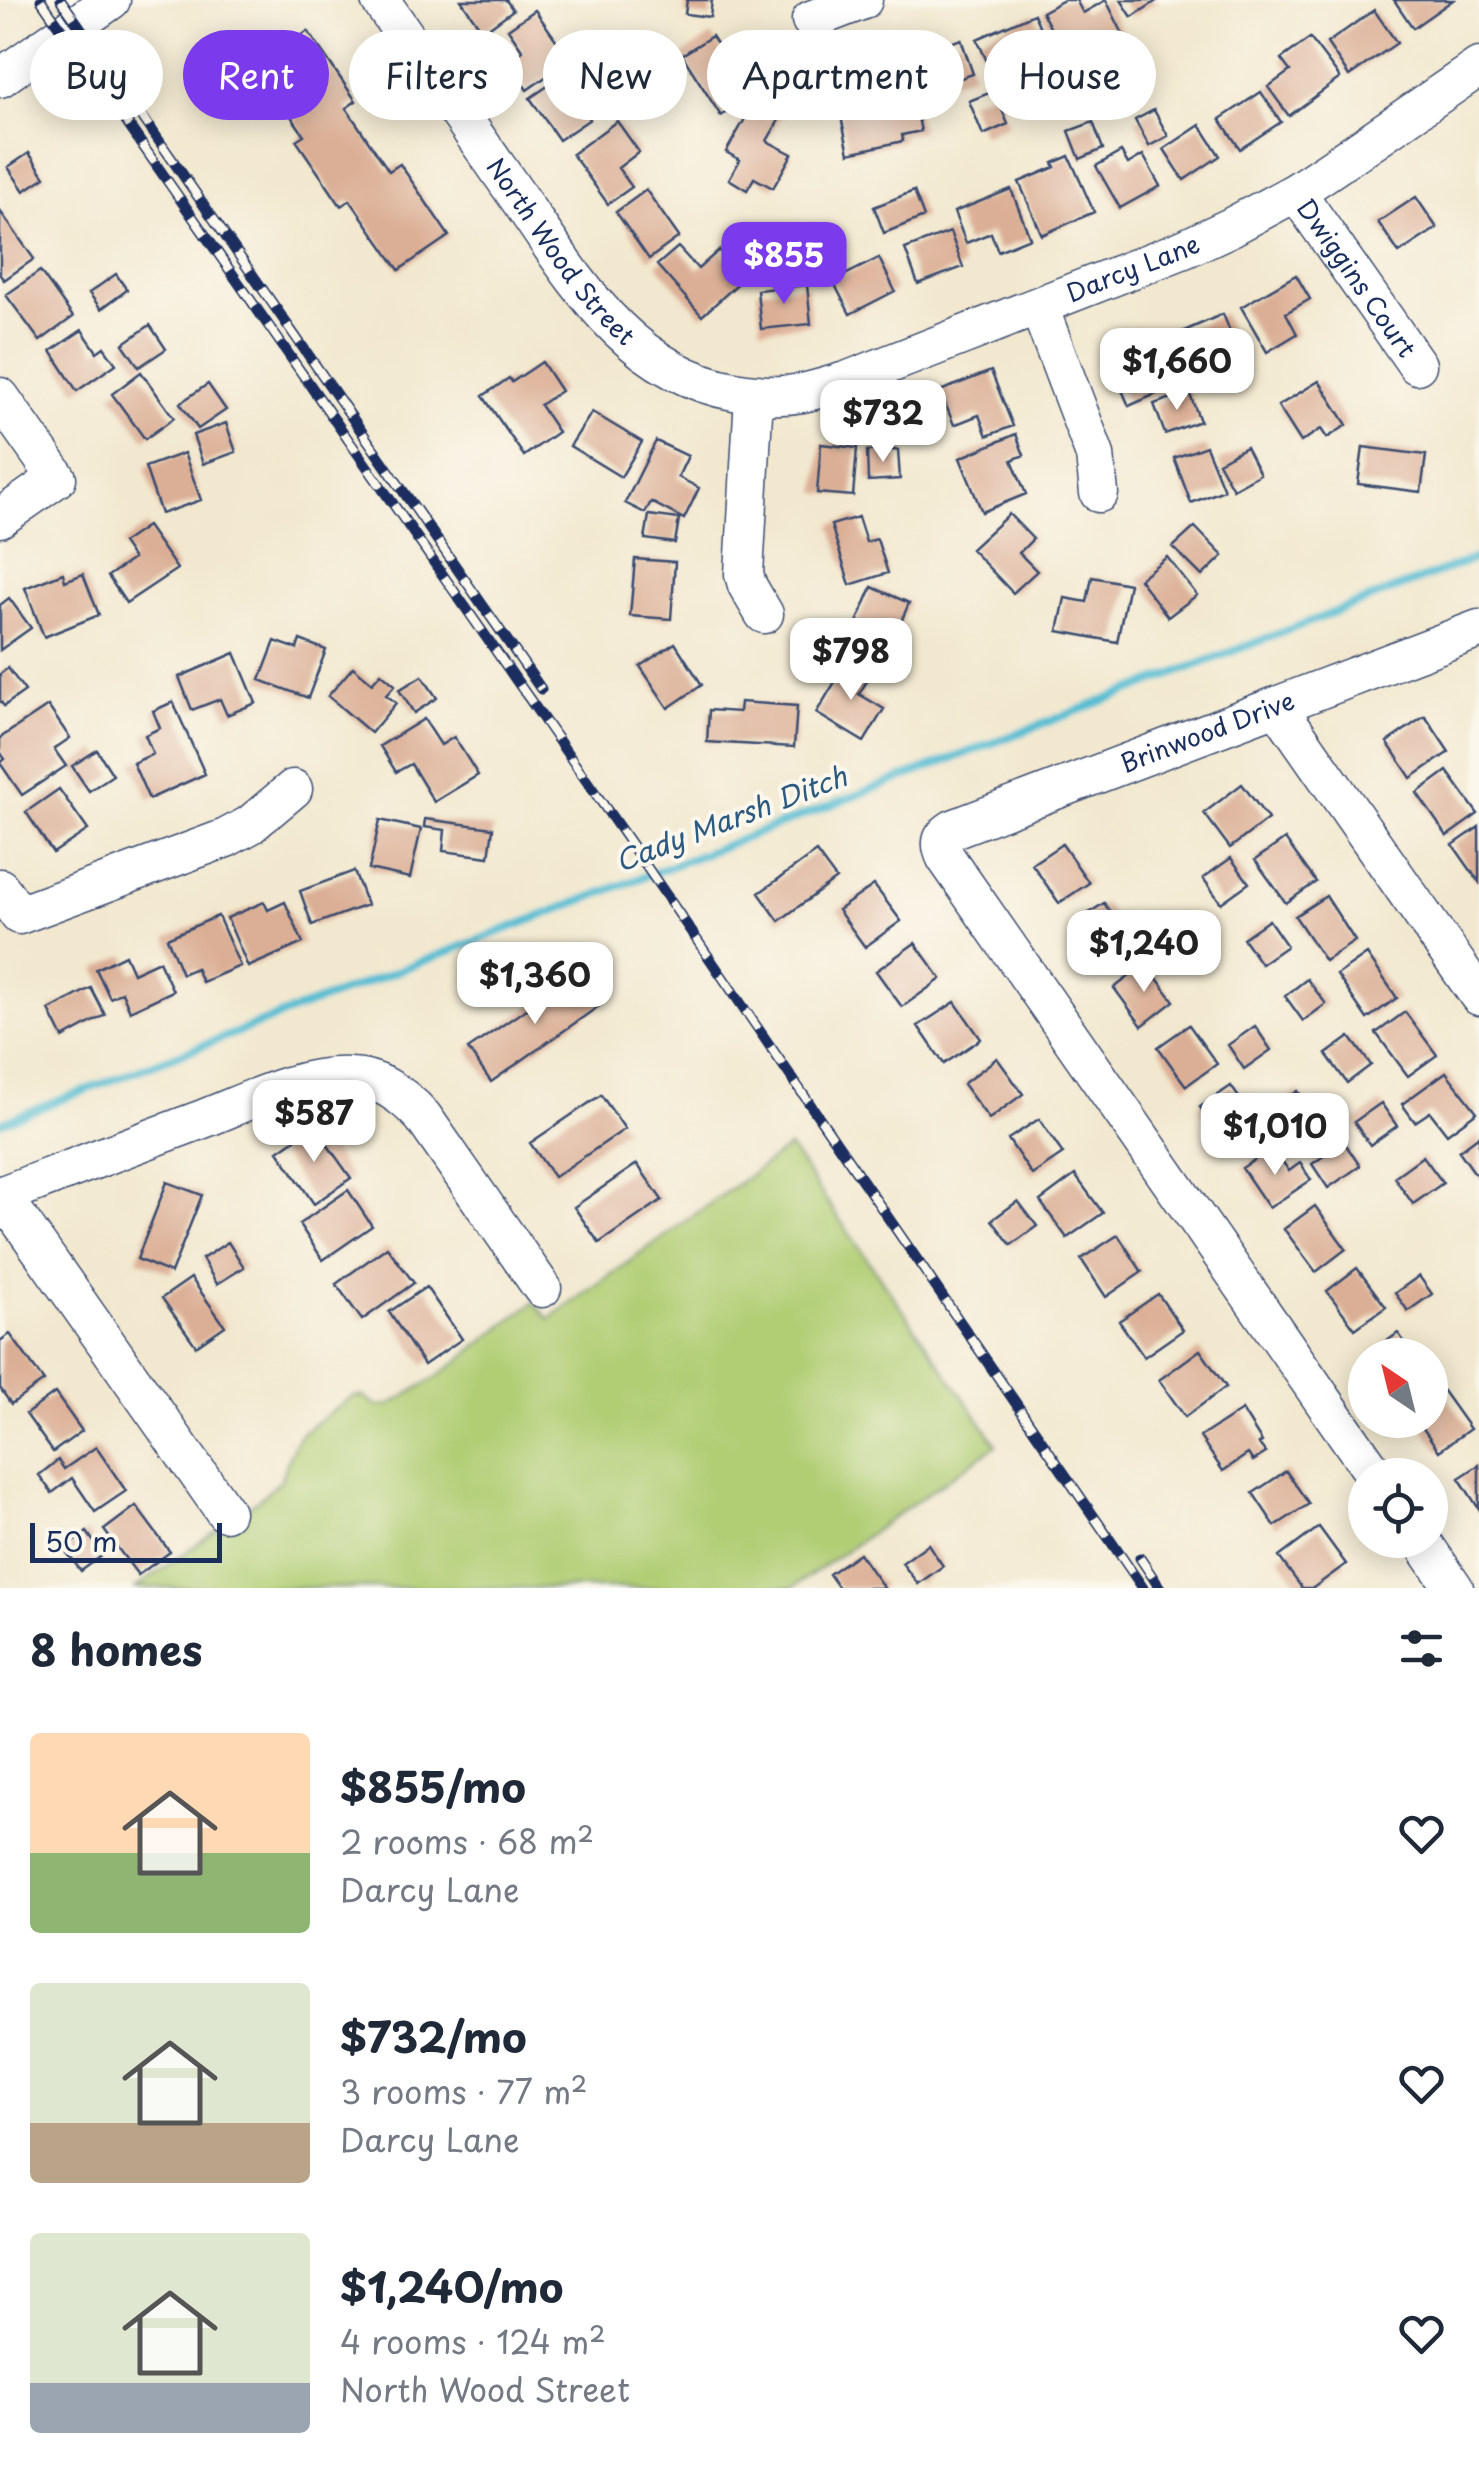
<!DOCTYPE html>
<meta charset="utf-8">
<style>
:root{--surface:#fff;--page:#f2f2f3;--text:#1f2937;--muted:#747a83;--accent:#7c3aed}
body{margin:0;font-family:"Playpen Sans",sans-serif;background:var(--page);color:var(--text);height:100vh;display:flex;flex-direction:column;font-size:38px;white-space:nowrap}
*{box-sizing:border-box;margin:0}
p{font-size:32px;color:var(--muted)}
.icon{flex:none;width:55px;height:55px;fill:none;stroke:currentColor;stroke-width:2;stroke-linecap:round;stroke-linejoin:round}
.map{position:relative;height:1588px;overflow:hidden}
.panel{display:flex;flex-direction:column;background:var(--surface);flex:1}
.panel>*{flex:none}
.banner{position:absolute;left:30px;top:30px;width:1420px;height:90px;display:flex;gap:20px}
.needle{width:65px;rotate:325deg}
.controls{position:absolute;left:1348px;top:1338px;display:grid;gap:20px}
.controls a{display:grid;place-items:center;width:100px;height:100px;border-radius:50%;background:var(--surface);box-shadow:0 5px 25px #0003;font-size:50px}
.scale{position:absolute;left:30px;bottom:25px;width:192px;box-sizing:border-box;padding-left:10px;border:5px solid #1b2f5e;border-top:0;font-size:28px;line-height:35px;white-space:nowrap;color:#1b2f5e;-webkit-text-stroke:8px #fbf7ec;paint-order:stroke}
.price{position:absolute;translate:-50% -85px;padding:0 22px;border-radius:20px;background:#fff;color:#222;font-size:32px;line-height:65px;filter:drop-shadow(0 2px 5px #0008)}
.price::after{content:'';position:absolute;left:50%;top:60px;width:30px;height:22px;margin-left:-15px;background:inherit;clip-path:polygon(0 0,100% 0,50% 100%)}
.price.active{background:var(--accent);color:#fff}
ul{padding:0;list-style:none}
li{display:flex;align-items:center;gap:30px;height:250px;padding:0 30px}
li span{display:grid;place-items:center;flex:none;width:280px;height:200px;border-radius:10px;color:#555}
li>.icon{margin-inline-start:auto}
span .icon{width:120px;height:120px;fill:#fffc;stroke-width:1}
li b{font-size:42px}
h2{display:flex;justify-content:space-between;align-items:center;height:120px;padding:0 30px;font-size:42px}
.pill{padding:0 35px;border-radius:45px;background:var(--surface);box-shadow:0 5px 25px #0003;font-size:35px;line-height:90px}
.pill.active{background:var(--accent);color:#fff}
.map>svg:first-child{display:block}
.green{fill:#b1ce75;stroke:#667e6a;stroke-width:2.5}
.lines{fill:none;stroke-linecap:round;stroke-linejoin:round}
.stream{stroke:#56bdd3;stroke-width:8}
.building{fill:#dbaf95}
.minor-casing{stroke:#3b4b6f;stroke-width:41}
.minor{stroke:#fff;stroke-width:38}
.rail-casing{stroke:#1b2f5e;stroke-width:11}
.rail{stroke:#fbf7ec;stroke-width:8;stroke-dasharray:22;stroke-linecap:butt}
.labels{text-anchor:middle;stroke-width:8;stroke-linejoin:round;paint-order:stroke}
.street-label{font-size:25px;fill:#1b2f5e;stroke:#fbf7ec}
.water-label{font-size:28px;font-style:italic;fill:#2d5a81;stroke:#fbf7ec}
</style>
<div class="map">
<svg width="1479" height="1588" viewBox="0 0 1479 1588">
<rect width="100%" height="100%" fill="#fbf7ec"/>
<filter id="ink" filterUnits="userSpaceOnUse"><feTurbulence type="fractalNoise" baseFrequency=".01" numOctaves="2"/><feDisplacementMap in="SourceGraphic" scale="20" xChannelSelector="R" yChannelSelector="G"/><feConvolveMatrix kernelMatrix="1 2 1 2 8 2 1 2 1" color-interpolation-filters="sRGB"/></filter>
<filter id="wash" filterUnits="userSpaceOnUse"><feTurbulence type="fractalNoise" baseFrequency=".0048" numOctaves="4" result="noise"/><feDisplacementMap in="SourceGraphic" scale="40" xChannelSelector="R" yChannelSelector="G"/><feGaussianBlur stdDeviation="2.25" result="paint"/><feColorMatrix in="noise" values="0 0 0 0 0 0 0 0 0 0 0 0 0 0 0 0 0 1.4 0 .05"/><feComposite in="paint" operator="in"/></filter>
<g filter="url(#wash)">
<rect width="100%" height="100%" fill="#f2e8cf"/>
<path class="green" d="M 789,1147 L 997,1445 L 792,1588 L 136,1588 L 258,1500 L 280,1481 L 294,1444 L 303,1432 L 352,1397 L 362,1396 L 378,1406 L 390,1405 L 440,1375 L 534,1302 L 549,1319 Z"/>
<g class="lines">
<path class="stream" d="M 0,1123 L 1479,557"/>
</g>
<g id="blocks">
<path class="building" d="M 461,0 L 506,0 L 513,10 L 483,32 Z
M 687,0 L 712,0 L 710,17 L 685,14 Z
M 1064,0 L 1076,0 L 1083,13 L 1106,0 L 1126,40 L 1104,52 L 1098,40 L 1066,58 L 1042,12 Z
M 1121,0 L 1158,0 L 1132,17 Z
M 1394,0 L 1453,0 L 1413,28 Z
M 535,10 L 570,60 L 527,90 L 508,62 L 523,51 L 508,29 Z
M 1374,10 L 1397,43 L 1349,76 L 1327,43 Z
M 1034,14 L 1048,46 L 1024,56 L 1030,70 L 997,84 L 977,39 Z
M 308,31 L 356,101 L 346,108 L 389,171 L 400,164 L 449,236 L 399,270 L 350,200 L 341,206 L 296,140 L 304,135 L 257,67 Z
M 712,36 L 751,96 L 721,116 L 682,55 Z
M 1310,38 L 1340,78 L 1289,116 L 1268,87 L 1290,71 L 1281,59 Z
M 961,39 L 973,74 L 923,91 L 911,57 Z
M 908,73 L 921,131 L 902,135 L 903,141 L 849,153 L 840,112 L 886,103 L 881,79 Z
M 626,75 L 641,99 L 619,114 L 604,90 Z
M 561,77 L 590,119 L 559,140 L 530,98 Z
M 994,91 L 1008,124 L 983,135 L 969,101 Z
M 1261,92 L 1281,122 L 1240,149 L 1220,119 Z
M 757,98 L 783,113 L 767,141 L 792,154 L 773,188 L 754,178 L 747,190 L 729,179 L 740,160 L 726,152 Z
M 1154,110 L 1168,136 L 1149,146 L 1135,120 Z
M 617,121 L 639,152 L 618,168 L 632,187 L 608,204 L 572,154 Z
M 1093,122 L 1103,149 L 1080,159 L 1069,131 Z
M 1200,125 L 1220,156 L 1184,180 L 1164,149 Z
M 1121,152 L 1128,164 L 1143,155 L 1160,186 L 1120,208 L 1096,166 Z
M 29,153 L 45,177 L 24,191 L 8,167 Z
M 1069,156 L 1094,212 L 1042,235 L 1019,182 L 1055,167 L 1053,163 Z
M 1011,189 L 1030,238 L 998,251 L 991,233 L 966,243 L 954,212 Z
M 646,190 L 679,237 L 649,259 L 616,212 Z
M 914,191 L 924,217 L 884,233 L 874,207 Z
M 1416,197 L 1437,228 L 1399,253 L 1378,222 Z
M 0,211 L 34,259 L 4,280 L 0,275 Z
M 950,232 L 963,267 L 918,284 L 905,249 Z
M 678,247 L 698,269 L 719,250 L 744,278 L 702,316 L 657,265 Z
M 879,258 L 895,291 L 850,314 L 833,281 Z
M 40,271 L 73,317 L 40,341 L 6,295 Z
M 116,274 L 127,290 L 101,309 L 89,293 Z
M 1296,275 L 1310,299 L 1286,313 L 1297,334 L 1267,352 L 1241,307 Z
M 807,285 L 811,324 L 761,329 L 757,290 Z
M 1223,314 L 1232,336 L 1217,342 L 1227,367 L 1195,381 L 1175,335 Z
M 150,325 L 166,349 L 139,367 L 123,344 Z
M 82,330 L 97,352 L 104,347 L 116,364 L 77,391 L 51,351 Z
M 1140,344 L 1149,362 L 1172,352 L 1185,381 L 1129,406 L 1108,358 Z
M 542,362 L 561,391 L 540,405 L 558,432 L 524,456 L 483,396 L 509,378 L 512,382 Z
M 991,371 L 1013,426 L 987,436 L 979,415 L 954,425 L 940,391 Z
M 141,372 L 174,418 L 145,439 L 112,394 Z
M 1319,381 L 1347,425 L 1327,438 L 1321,429 L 1301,442 L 1278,406 Z
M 208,384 L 226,410 L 198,429 L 180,403 Z
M 1189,392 L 1200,421 L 1165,434 L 1154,404 Z
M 592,412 L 642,442 L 621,477 L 570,446 Z
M 226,423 L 236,452 L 203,464 L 193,435 Z
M 1016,434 L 1024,455 L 1012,460 L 1026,494 L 982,512 L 960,458 Z
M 656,441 L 688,456 L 678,477 L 699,488 L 684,519 L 651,502 L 645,513 L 625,503 Z
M 821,444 L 857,448 L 853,496 L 817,493 Z
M 1206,446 L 1224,490 L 1191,503 L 1174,458 Z
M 1246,447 L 1260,474 L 1233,489 L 1218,462 Z
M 1363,447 L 1426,455 L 1421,492 L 1358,484 Z
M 898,450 L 900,479 L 868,481 L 867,451 Z
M 184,453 L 201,500 L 161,514 L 145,467 Z
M 1009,514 L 1033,539 L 1019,553 L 1037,571 L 1013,593 L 971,549 Z
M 649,515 L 679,519 L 675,543 L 645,539 Z
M 858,517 L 866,542 L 877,539 L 888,573 L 850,585 L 831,525 Z
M 147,526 L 177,569 L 126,603 L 108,576 L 133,559 L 122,543 Z
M 1195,527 L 1223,556 L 1202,576 L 1173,547 Z
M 1167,557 L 1197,595 L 1168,617 L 1139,579 Z
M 635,559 L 675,562 L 671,619 L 630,616 Z
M 63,573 L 65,581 L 83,574 L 99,615 L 44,637 L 25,588 Z
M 1092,577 L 1129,584 L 1117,642 L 1058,631 L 1065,598 L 1087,602 Z
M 872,587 L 909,603 L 887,655 L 850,639 Z
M 9,598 L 31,628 L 0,650 L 0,605 Z
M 300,640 L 326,650 L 308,698 L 260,680 L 275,641 L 297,649 Z
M 675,643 L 702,685 L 668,708 L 640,666 Z
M 235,653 L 256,703 L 227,715 L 220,699 L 192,710 L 179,677 Z
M 849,659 L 872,673 L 859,694 L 884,709 L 864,742 L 816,713 Z
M 353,667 L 372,683 L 381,673 L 395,685 L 386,695 L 396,703 L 371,733 L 328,696 Z
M 8,668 L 25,691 L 4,706 L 0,701 L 0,674 Z
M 422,676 L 437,698 L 414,713 L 399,690 Z
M 173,702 L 205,774 L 149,799 L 133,763 L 153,754 L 145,735 L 160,728 L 153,711 Z
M 740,702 L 797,706 L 794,747 L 707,742 L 709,710 L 739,712 Z
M 48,706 L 70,738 L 54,749 L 66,766 L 22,795 L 0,763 L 5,759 L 0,752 L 0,738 Z
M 1425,716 L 1449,752 L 1411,778 L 1387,742 Z
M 424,719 L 441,745 L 454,737 L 478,775 L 434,802 L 411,764 L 396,772 L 380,746 Z
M 97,750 L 113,775 L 89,791 L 72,766 Z
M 1447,771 L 1478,814 L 1447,836 L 1417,793 Z
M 1242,784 L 1268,819 L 1230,848 L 1204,813 Z
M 59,789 L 88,830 L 53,853 L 26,812 Z
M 425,819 L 493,828 L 489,857 L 443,851 L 445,830 L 424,827 Z
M 380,820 L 421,829 L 410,878 L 369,869 Z
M 1479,827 L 1479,882 L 1453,845 Z
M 1285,839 L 1316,882 L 1286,903 L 1255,860 Z
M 1062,844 L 1089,883 L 1059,903 L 1032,864 Z
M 816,852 L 836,879 L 779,921 L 759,893 Z
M 1231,858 L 1249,883 L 1221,903 L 1203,878 Z
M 354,871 L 367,905 L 312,925 L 300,891 Z
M 874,885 L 901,921 L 865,947 L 838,910 Z
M 1326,896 L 1355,941 L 1325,961 L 1295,916 Z
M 264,902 L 268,910 L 285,902 L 303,943 L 248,967 L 227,918 Z
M 1104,903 L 1131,943 L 1100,963 L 1074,923 Z
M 218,916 L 240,966 L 202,982 L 196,968 L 182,974 L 167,938 Z
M 1269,920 L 1287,946 L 1261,964 L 1243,938 Z
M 915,943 L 941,979 L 902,1007 L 876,971 Z
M 1367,954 L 1397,998 L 1367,1019 L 1337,975 Z
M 125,955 L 133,973 L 159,961 L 173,991 L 130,1011 L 122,992 L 110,998 L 96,969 Z
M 1146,964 L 1174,1001 L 1142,1026 L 1114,988 Z
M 580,972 L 602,1004 L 491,1082 L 468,1049 Z
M 1307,979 L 1326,1004 L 1303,1021 L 1285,996 Z
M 91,988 L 105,1015 L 63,1038 L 49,1010 Z
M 955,1002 L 981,1039 L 944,1064 L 918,1026 Z
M 1405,1012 L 1437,1055 L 1408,1076 L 1376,1033 Z
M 1189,1025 L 1217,1064 L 1186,1086 L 1158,1047 Z
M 1255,1026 L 1271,1050 L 1244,1069 L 1228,1045 Z
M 1350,1037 L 1371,1065 L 1347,1083 L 1326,1054 Z
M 997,1058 L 1023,1094 L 989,1119 L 963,1084 Z
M 1446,1072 L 1477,1112 L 1447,1134 L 1430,1112 L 1415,1122 L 1402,1104 Z
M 1231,1086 L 1258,1125 L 1227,1147 L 1200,1107 Z
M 1298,1091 L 1312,1112 L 1286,1129 L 1272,1108 Z
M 601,1095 L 625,1129 L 554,1177 L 530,1143 Z
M 1381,1103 L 1397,1126 L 1370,1145 L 1354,1122 Z
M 1039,1119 L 1063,1154 L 1032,1175 L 1008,1139 Z
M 314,1126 L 351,1178 L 314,1204 L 278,1151 Z
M 1479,1136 L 1479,1179 L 1459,1151 Z
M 1344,1142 L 1360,1166 L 1328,1188 L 1312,1164 Z
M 1273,1148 L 1289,1171 L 1300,1163 L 1311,1180 L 1269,1208 L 1242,1168 Z
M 1423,1156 L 1443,1183 L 1413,1204 L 1394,1177 Z
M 637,1164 L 662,1200 L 599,1243 L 574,1207 Z
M 1075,1175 L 1103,1213 L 1067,1238 L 1040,1201 Z
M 167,1182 L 202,1195 L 171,1273 L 137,1259 Z
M 348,1190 L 372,1226 L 323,1260 L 299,1224 Z
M 1018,1201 L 1037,1226 L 1011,1245 L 992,1220 Z
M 1315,1206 L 1346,1249 L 1316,1272 L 1284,1229 Z
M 1118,1235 L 1142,1272 L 1106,1297 L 1081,1259 Z
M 228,1242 L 244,1267 L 217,1284 L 202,1259 Z
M 387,1247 L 414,1283 L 362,1320 L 336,1284 Z
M 1357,1268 L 1386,1307 L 1355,1329 L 1327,1291 Z
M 1419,1276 L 1432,1294 L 1408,1311 L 1395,1293 Z
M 191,1278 L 225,1326 L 196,1346 L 162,1298 Z
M 426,1287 L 462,1339 L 424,1365 L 389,1312 Z
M 1158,1294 L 1183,1330 L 1144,1357 L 1119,1321 Z
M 1398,1333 L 1414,1355 L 1368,1355 Z
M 10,1334 L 44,1381 L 11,1404 L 0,1388 L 0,1341 Z
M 1200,1350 L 1226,1387 L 1185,1417 L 1159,1380 Z
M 1443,1391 L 1470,1429 L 1439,1451 L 1417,1420 L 1430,1420 L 1430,1400 Z
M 55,1393 L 82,1431 L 53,1452 L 26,1414 Z
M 1242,1410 L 1262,1442 L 1259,1444 L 1266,1453 L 1253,1461 L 1248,1454 L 1223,1471 L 1200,1437 Z
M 96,1447 L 126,1491 L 95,1512 L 72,1478 L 52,1493 L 39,1475 L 58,1460 L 64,1469 Z
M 1479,1465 L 1479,1509 L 1459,1478 Z
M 1286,1471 L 1309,1504 L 1275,1526 L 1253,1493 Z
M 136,1506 L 170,1552 L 138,1575 L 104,1530 Z
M 1319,1527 L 1346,1564 L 1313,1588 L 1302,1588 L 1279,1557 Z
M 87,1532 L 103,1555 L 81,1571 L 64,1549 Z
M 928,1544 L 943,1566 L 918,1584 L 902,1563 Z
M 859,1553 L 884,1588 L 839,1588 L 829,1574 Z"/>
</g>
</g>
<g filter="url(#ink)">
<use href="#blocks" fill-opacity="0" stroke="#3b4b6f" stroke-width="2.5"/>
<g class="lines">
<g class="minor-casing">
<g id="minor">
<path id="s1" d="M 380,0 C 425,64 470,129 515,193 C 573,276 626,372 734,391 C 756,395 780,397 802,393 C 817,390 832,385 846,381 L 1184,249 L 1231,227 L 1296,192 L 1335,166 L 1479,67"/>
<path d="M 811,20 L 863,0"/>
<path d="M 0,78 L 111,0"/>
<path id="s2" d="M 1296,192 L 1417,365"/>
<path d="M 1039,307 L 1095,455 L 1099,493"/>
<path d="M 754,395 L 744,574 L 747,585 L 764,614"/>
<path d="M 0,397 L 57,478 L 0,518"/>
<path d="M 1277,706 L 1479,996"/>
<path d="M 0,888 L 19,915 L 226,838 L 250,825 L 293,789"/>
<path d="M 2,1195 L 225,1512"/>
<path d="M 0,1196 C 68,1170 135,1144 203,1119 C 249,1101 301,1074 351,1077 C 380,1078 404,1096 423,1117 L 542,1288"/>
<path id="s3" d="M 1375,1475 L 946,858 C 939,844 940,837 953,829 L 1479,629"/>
<path d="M 1421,1540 L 1454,1588"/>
</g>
</g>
<use href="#minor" class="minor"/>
<g class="rail-casing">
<path id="rail" d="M 41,0 L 644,863 L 1143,1588
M 61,0 L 541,689
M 1140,1558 L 1160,1588"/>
</g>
<use href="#rail" class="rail"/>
</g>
</g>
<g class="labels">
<g class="street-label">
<text dy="9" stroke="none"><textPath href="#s1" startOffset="310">North Wood Street</textPath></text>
<text dy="9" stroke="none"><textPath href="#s1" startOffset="962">Darcy Lane</textPath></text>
<text dy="9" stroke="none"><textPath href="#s2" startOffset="105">Dwiggins Court</textPath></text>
<text dy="9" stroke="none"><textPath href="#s3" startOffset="1058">Brinwood Drive</textPath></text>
</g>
<g class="water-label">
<text transform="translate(731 819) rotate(-21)" y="10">Cady Marsh Ditch</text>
</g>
</g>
</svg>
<div class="controls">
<a><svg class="needle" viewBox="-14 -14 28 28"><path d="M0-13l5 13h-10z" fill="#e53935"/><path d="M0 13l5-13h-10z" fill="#747a83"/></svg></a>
<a><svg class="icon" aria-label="locate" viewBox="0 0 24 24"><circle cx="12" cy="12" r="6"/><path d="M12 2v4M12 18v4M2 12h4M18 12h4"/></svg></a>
</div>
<div class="scale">50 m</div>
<b class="price active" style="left:784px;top:307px">$855</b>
<b class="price" style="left:1177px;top:413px">$1,660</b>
<b class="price" style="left:883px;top:465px">$732</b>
<b class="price" style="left:851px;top:703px">$798</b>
<b class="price" style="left:1144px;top:995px">$1,240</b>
<b class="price" style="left:535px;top:1027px">$1,360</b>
<b class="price" style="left:314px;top:1165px">$587</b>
<b class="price" style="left:1275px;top:1178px">$1,010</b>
<div class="banner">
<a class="pill">Buy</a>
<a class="pill active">Rent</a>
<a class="pill">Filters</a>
<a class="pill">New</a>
<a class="pill">Apartment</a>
<a class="pill">House</a>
</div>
</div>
<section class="panel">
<h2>8 homes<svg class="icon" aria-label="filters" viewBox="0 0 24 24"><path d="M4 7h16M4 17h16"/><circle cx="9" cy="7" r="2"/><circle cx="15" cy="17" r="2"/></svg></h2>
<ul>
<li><span style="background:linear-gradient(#ffd9b3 60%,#8fb573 0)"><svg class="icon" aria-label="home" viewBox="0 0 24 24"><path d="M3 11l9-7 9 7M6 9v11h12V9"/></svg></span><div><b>$855/mo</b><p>2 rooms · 68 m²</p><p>Darcy Lane</p></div><svg class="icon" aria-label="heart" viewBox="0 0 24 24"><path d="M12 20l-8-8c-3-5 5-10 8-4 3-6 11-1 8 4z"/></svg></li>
<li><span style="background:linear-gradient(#dfe7d0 70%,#b9a48a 0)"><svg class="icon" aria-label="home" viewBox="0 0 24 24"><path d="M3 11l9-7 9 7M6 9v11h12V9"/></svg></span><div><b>$732/mo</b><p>3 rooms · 77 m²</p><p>Darcy Lane</p></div><svg class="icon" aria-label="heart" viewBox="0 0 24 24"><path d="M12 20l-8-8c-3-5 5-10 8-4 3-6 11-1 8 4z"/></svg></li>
<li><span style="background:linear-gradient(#dfe7d0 75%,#9aa5b1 0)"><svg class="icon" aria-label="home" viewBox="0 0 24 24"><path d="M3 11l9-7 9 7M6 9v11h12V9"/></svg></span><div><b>$1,240/mo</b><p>4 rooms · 124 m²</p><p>North Wood Street</p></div><svg class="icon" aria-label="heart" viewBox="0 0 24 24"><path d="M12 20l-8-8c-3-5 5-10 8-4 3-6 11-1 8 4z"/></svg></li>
</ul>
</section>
